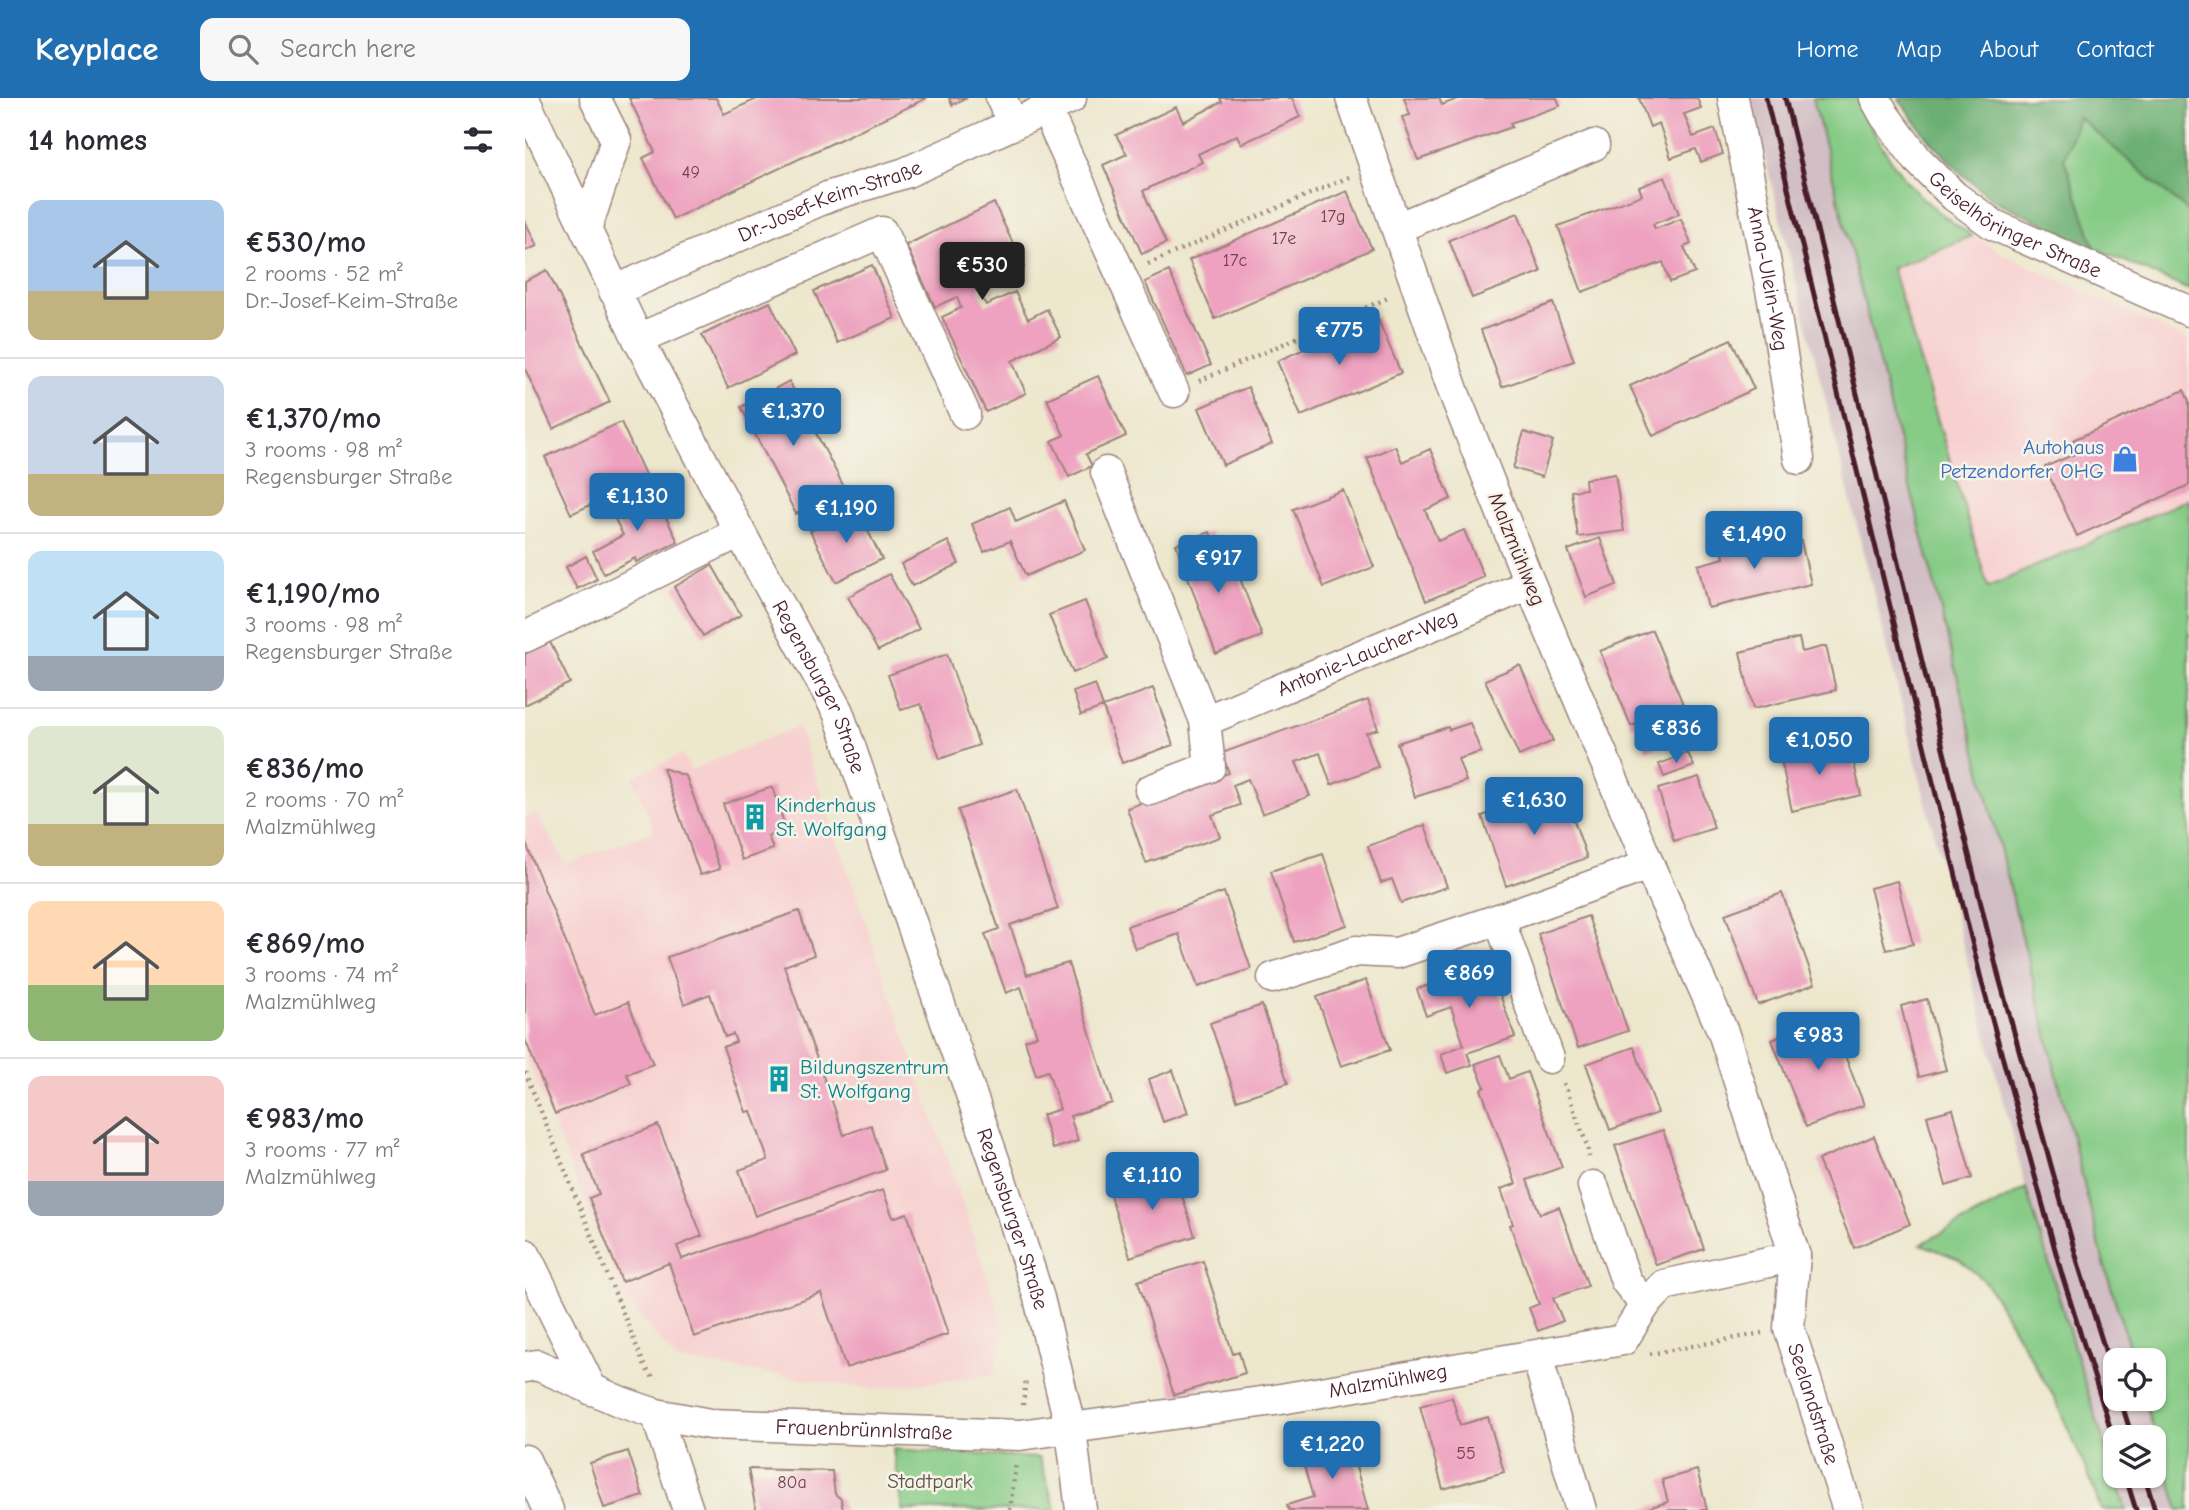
<!DOCTYPE html>
<meta charset="utf-8">
<style>
:root{--surface:#fff;--page:#f7f7f7;--text:#2b2b33;--muted:#7c7c81;--line:#e1e1e2;--accent:#1f6fb2}
body{margin:0;font-family:"Comic Neue",sans-serif;background:var(--page);color:var(--text);height:100vh;display:flex;flex-direction:column;font-size:26px;white-space:nowrap}
*{box-sizing:border-box;margin:0}
p{font-size:23px;color:var(--muted)}
.icon{flex:none;width:38px;height:38px;fill:none;stroke:currentColor;stroke-width:2;stroke-linecap:round;stroke-linejoin:round}
.map{position:relative;flex:1;overflow:hidden}
.side{display:flex;flex-direction:column;background:var(--surface);width:525px}
.side>*{flex:none}
.fabs{position:absolute;left:1578px;top:1250px;display:grid;gap:14px}
.fabs a{display:grid;place-items:center;width:63px;height:63px;border-radius:14px;background:var(--surface);box-shadow:0 2px 5px #0004;font-size:35px}
.price{position:absolute;translate:-50% -60px;padding:0 16px;border-radius:7px;background:var(--accent);color:#fff;font-size:23px;line-height:46px;filter:drop-shadow(0 2px 4px #0008)}
.price::after{content:'';position:absolute;left:50%;top:42px;width:21px;height:16px;margin-left:-10px;background:inherit;clip-path:polygon(0 0,100% 0,50% 100%)}
.price.active{background:#222;color:#fff}
ul{padding:0;list-style:none}
li{display:flex;align-items:center;gap:21px;height:175px;padding:0 28px}
li+li{border-top:2px solid var(--line)}
li span{display:grid;place-items:center;flex:none;width:196px;height:140px;border-radius:14px;color:#555}
li>.icon{margin-inline-start:auto}
span .icon{width:84px;height:84px;fill:#fffc;stroke-width:1}
li b{font-size:30px}
h2{display:flex;justify-content:space-between;align-items:center;height:84px;padding:0 28px;font-size:30px}
header{display:flex;align-items:center;gap:42px;box-sizing:border-box;height:98px;padding:0 35px;background:var(--accent);color:#fff}
header strong{font-size:33px}
nav{display:flex;gap:38px;margin-inline-start:auto;font-size:24px}
.search{width:490px;height:63px;background:var(--page);display:flex;align-items:center;gap:18px;box-sizing:border-box;padding:0 24px;border-radius:14px;color:var(--muted);font-size:26px}
main{display:flex;flex:1;min-height:0}
.map>svg:first-child{display:block}
.built{fill:#f7d0d0}
.industrial{fill:#d2bec5;fill-rule:evenodd}
.green{fill:#86cb86;stroke:#687558;stroke-width:2}
.forest{fill:#6caf73;stroke:#5b674f;stroke-width:2}
.building{fill:#eea2bf}
.lines{fill:none;stroke-linecap:round;stroke-linejoin:round}
.minor-casing{stroke:#9c837c;stroke-width:33}
.path{stroke:#9c837c;stroke-width:4.5;stroke-dasharray:2 5;stroke-linecap:butt}
.minor{stroke:#fff;stroke-width:30}
.rail{stroke:#4a1f2b;stroke-width:5}
.labels{text-anchor:middle;stroke-width:5;stroke-linejoin:round;paint-order:stroke}
.number-label{font-size:18px;fill:#734050}
.street-label{font-size:21px;fill:#4a1f2b;stroke:#f7f3e8}
.shop-label{font-size:21px;fill:#366cbe;stroke:#f7f3e8;text-anchor:end}
.culture-label{font-size:21px;fill:#0d838f;stroke:#f7f3e8;text-anchor:start}
.park-label{font-size:21px;fill:#5c5346;stroke:#f7f3e8}
</style>
<header>
<strong>Keyplace</strong>
<div class="search"><svg class="icon" aria-label="search" viewBox="0 0 24 24"><circle cx="10" cy="10" r="6"/><path d="M15 15l6 6"/></svg>Search here</div>
<nav><a>Home</a><a>Map</a><a>About</a><a>Contact</a></nav>
</header>
<main>
<section class="side">
<h2>14 homes<svg class="icon" aria-label="filters" viewBox="0 0 24 24"><path d="M4 7h16M4 17h16"/><circle cx="9" cy="7" r="2"/><circle cx="15" cy="17" r="2"/></svg></h2>
<ul>
<li><span style="background:linear-gradient(#a9c7e8 65%,#c2b280 0)"><svg class="icon" aria-label="home" viewBox="0 0 24 24"><path d="M3 11l9-7 9 7M6 9v11h12V9"/></svg></span><div><b>€530/mo</b><p>2 rooms · 52 m²</p><p>Dr.-Josef-Keim-Straße</p></div></li>
<li><span style="background:linear-gradient(#c9d6e8 70%,#c2b280 0)"><svg class="icon" aria-label="home" viewBox="0 0 24 24"><path d="M3 11l9-7 9 7M6 9v11h12V9"/></svg></span><div><b>€1,370/mo</b><p>3 rooms · 98 m²</p><p>Regensburger Straße</p></div></li>
<li><span style="background:linear-gradient(#bfe0f5 75%,#9aa5b1 0)"><svg class="icon" aria-label="home" viewBox="0 0 24 24"><path d="M3 11l9-7 9 7M6 9v11h12V9"/></svg></span><div><b>€1,190/mo</b><p>3 rooms · 98 m²</p><p>Regensburger Straße</p></div></li>
<li><span style="background:linear-gradient(#dfe7d0 70%,#c2b280 0)"><svg class="icon" aria-label="home" viewBox="0 0 24 24"><path d="M3 11l9-7 9 7M6 9v11h12V9"/></svg></span><div><b>€836/mo</b><p>2 rooms · 70 m²</p><p>Malzmühlweg</p></div></li>
<li><span style="background:linear-gradient(#ffd9b3 60%,#8fb573 0)"><svg class="icon" aria-label="home" viewBox="0 0 24 24"><path d="M3 11l9-7 9 7M6 9v11h12V9"/></svg></span><div><b>€869/mo</b><p>3 rooms · 74 m²</p><p>Malzmühlweg</p></div></li>
<li><span style="background:linear-gradient(#f6c9c9 75%,#9aa5b1 0)"><svg class="icon" aria-label="home" viewBox="0 0 24 24"><path d="M3 11l9-7 9 7M6 9v11h12V9"/></svg></span><div><b>€983/mo</b><p>3 rooms · 77 m²</p><p>Malzmühlweg</p></div></li>
</ul>
</section>
<div class="map">
<svg width="1664" height="1412" viewBox="0 0 1664 1412">
<rect width="100%" height="100%" fill="#f7f3e8"/>
<filter id="ink" filterUnits="userSpaceOnUse"><feTurbulence type="fractalNoise" baseFrequency=".0143" numOctaves="2"/><feDisplacementMap in="SourceGraphic" scale="14" xChannelSelector="R" yChannelSelector="G"/><feConvolveMatrix kernelMatrix="1 2 1 2 8 2 1 2 1" color-interpolation-filters="sRGB"/></filter>
<filter id="wash" filterUnits="userSpaceOnUse"><feTurbulence type="fractalNoise" baseFrequency=".00686" numOctaves="4" result="noise"/><feDisplacementMap in="SourceGraphic" scale="28" xChannelSelector="R" yChannelSelector="G"/><feGaussianBlur stdDeviation="1.57" result="paint"/><feColorMatrix in="noise" values="0 0 0 0 0 0 0 0 0 0 0 0 0 0 0 0 0 1.4 0 .05"/><feComposite in="paint" operator="in"/></filter>
<g filter="url(#wash)">
<rect width="100%" height="100%" fill="#ede7cd"/>
<path class="built" d="M 1447,138 L 1482,158 L 1664,242 L 1664,401 L 1463,489 L 1367,170 Z
M 273,628 L 480,1230 L 469,1277 L 347,1291 L 151,1262 L 98,1197 L 0,957 L 0,720 L 11,715 L 41,766 L 129,733 L 108,679 L 157,656 L 166,672 Z"/>
<path class="industrial" d="M 1225,0 L 1288,0 L 1578,1162 L 1608,1262 L 1591,1262 L 1591,1300 L 1619,1300 L 1654,1412 L 1601,1412 L 1558,1282 L 1501,1090 L 1407,728 ZM 1591,1339 L 1629,1339 L 1629,1377 L 1591,1377 Z"/>
<path class="green" d="M 1288,0 L 1331,0 C 1344,26 1358,53 1376,76 C 1394,101 1422,120 1447,138 L 1367,170 L 1463,489 L 1664,401 L 1664,1412 L 1654,1412 L 1619,1300 L 1629,1300 L 1629,1262 L 1608,1262 L 1578,1162 Z
M 1553,18 L 1664,114 L 1664,192 L 1570,150 L 1539,61 Z
M 1501,1090 L 1561,1289 L 1601,1412 L 1576,1412 L 1564,1378 L 1529,1299 L 1461,1184 L 1434,1161 L 1396,1146 Z
M 368,1351 L 514,1360 L 531,1412 L 377,1412 Z"/>
<path class="forest" d="M 1373,0 L 1664,0 L 1664,114 L 1553,19 L 1539,61 L 1570,150 L 1468,102 L 1436,75 L 1400,37 Z"/>
<g id="blocks">
<path class="building" d="M 104,0 L 191,0 L 199,16 L 234,0 L 402,0 L 148,121 L 118,60 L 130,54 Z
M 424,0 L 442,0 L 427,7 Z
M 695,0 L 767,0 L 775,19 L 716,46 L 712,37 L 673,56 L 677,64 L 618,93 L 641,145 L 617,156 L 578,67 L 602,56 L 591,37 L 651,9 L 658,24 L 697,4 Z
M 879,0 L 914,0 L 917,7 L 935,0 L 1032,0 L 1035,8 L 985,25 L 987,29 L 893,62 L 877,19 L 885,17 Z
M 1114,0 L 1172,0 L 1176,10 L 1159,16 L 1168,39 L 1190,31 L 1198,56 L 1176,64 L 1171,51 L 1146,60 L 1134,25 L 1125,29 Z
M 1140,79 L 1154,116 L 1128,126 L 1130,131 L 1156,121 L 1166,146 L 1159,149 L 1170,175 L 1145,184 L 1138,164 L 1057,194 L 1033,128 L 1117,97 L 1114,89 Z
M 822,93 L 847,151 L 690,221 L 664,162 Z
M 469,105 L 499,169 L 453,189 L 457,200 L 461,207 L 490,194 L 503,221 L 522,211 L 536,239 L 487,263 L 501,295 L 461,314 L 417,219 L 436,210 L 432,199 L 410,209 L 381,147 Z
M 993,115 L 1016,174 L 947,200 L 924,142 Z
M 0,123 L 12,148 L 0,153 Z
M 347,167 L 370,220 L 312,245 L 289,193 Z
M 22,172 L 85,304 L 28,331 L 0,271 L 0,183 Z
M 644,173 L 686,267 L 662,278 L 620,184 Z
M 245,204 L 270,257 L 203,290 L 177,237 Z
M 1028,205 L 1049,263 L 977,289 L 956,232 Z
M 852,219 L 876,275 L 776,318 L 752,263 Z
M 1206,241 L 1229,291 L 1128,338 L 1105,288 Z
M 573,278 L 601,338 L 561,356 L 567,368 L 544,379 L 527,343 L 539,337 L 522,301 Z
M 264,283 L 320,391 L 271,416 L 216,309 Z
M 723,289 L 747,346 L 698,367 L 674,310 Z
M 1659,292 L 1664,303 L 1664,387 L 1552,438 L 1520,369 L 1554,354 L 1548,342 Z
M 96,324 L 122,381 L 46,416 L 20,359 Z
M 999,334 L 1028,343 L 1017,379 L 988,370 Z
M 870,348 L 877,364 L 905,351 L 926,401 L 900,412 L 913,443 L 939,432 L 959,479 L 901,503 L 842,360 Z
M 1090,376 L 1099,433 L 1053,439 L 1046,393 L 1061,391 L 1060,381 Z
M 818,392 L 849,469 L 799,489 L 768,411 Z
M 128,393 L 153,444 L 111,464 L 110,460 L 79,476 L 68,453 L 98,437 L 86,413 Z
M 539,403 L 560,452 L 501,478 L 485,443 L 459,454 L 447,426 L 485,409 L 491,424 Z
M 331,409 L 357,461 L 311,484 L 285,433 Z
M 685,434 L 700,474 L 711,470 L 737,538 L 691,556 L 651,446 Z
M 1250,436 L 1252,448 L 1276,443 L 1286,486 L 1183,510 L 1173,467 L 1199,460 L 1197,448 Z
M 1075,440 L 1092,487 L 1061,499 L 1043,452 Z
M 423,443 L 434,466 L 387,488 L 376,466 Z
M 61,458 L 72,481 L 52,491 L 41,469 Z
M 187,467 L 216,517 L 178,538 L 149,489 Z
M 364,476 L 394,531 L 353,553 L 323,499 Z
M 560,503 L 583,561 L 548,575 L 524,517 Z
M 1127,532 L 1158,606 L 1141,613 L 1152,639 L 1122,652 L 1111,626 L 1106,628 L 1075,553 Z
M 1274,540 L 1277,554 L 1301,548 L 1311,592 L 1228,611 L 1215,554 Z
M 25,544 L 45,585 L 0,607 L 0,556 Z
M 422,556 L 454,647 L 415,661 L 396,606 L 376,612 L 363,577 Z
M 995,567 L 1028,643 L 994,658 L 960,582 Z
M 570,586 L 578,609 L 556,617 L 548,594 Z
M 628,590 L 648,647 L 597,665 L 578,609 Z
M 843,602 L 853,631 L 841,635 L 853,669 L 806,687 L 795,655 L 771,664 L 785,698 L 737,716 L 723,681 L 708,687 L 715,707 L 687,717 L 695,739 L 621,765 L 602,710 L 704,675 L 697,655 Z
M 945,625 L 956,654 L 933,661 L 941,683 L 890,699 L 872,645 L 923,629 L 924,632 Z
M 1299,647 L 1301,658 L 1326,652 L 1336,697 L 1267,713 L 1255,657 Z
M 1163,655 L 1169,668 L 1139,679 L 1134,666 Z
M 138,670 L 161,678 L 195,771 L 175,777 Z
M 1174,679 L 1189,730 L 1149,743 L 1133,691 Z
M 247,689 L 261,731 L 243,738 L 248,751 L 217,762 L 198,706 Z
M 492,691 L 533,811 L 485,827 L 502,877 L 543,865 L 587,1005 L 545,1018 L 553,1043 L 528,1051 L 517,1017 L 535,1011 L 523,973 L 511,977 L 500,942 L 512,938 L 496,889 L 481,895 L 460,836 L 474,831 L 433,712 Z
M 1038,691 L 1062,760 L 981,788 L 957,718 Z
M 900,727 L 922,789 L 876,805 L 867,781 L 856,785 L 843,748 Z
M 0,743 L 70,917 L 103,904 L 128,966 L 102,976 L 106,986 L 30,1016 L 0,941 Z
M 798,756 L 822,827 L 769,844 L 746,773 Z
M 1372,783 L 1388,846 L 1361,852 L 1345,790 Z
M 699,794 L 726,871 L 673,889 L 654,836 L 610,851 L 602,828 Z
M 1257,795 L 1290,886 L 1233,907 L 1200,816 Z
M 274,813 L 289,857 L 259,868 L 319,1037 L 346,1027 L 361,1072 L 230,1118 L 214,1072 L 243,1062 L 226,1013 L 221,1014 L 198,949 L 211,944 L 208,936 L 200,939 L 185,896 L 159,906 L 142,859 Z
M 1063,818 L 1103,933 L 1053,950 L 1013,836 Z
M 962,860 L 990,939 L 942,955 L 947,967 L 922,975 L 916,956 L 939,947 L 926,909 L 901,918 L 892,891 L 917,883 L 914,877 Z
M 841,882 L 865,952 L 816,968 L 792,899 Z
M 1402,901 L 1421,972 L 1394,979 L 1376,908 Z
M 737,907 L 763,985 L 712,1002 L 685,925 Z
M 1305,919 L 1339,1007 L 1281,1029 L 1247,942 Z
M 1109,949 L 1133,1015 L 1085,1032 L 1061,966 Z
M 975,957 L 984,981 L 1002,974 L 1037,1069 L 1002,1082 L 1015,1116 L 1034,1109 L 1063,1188 L 1028,1200 L 1038,1223 L 1013,1233 L 1004,1210 L 1014,1206 L 985,1127 L 988,1126 L 976,1091 L 991,1086 L 956,991 L 960,989 L 950,966 Z
M 648,972 L 663,1015 L 638,1024 L 624,981 Z
M 1428,1011 L 1447,1080 L 1421,1088 L 1402,1018 Z
M 133,1027 L 177,1138 L 152,1148 L 157,1161 L 358,1092 L 368,1120 L 382,1115 L 423,1236 L 321,1270 L 296,1195 L 169,1239 L 144,1165 L 97,1184 L 64,1100 L 74,1096 L 58,1056 Z
M 1138,1032 L 1179,1151 L 1131,1167 L 1090,1048 Z
M 1349,1038 L 1385,1126 L 1329,1150 L 1293,1062 Z
M 648,1070 L 670,1138 L 605,1159 L 583,1091 Z
M 678,1163 L 708,1256 L 714,1254 L 720,1275 L 649,1297 L 613,1183 Z
M 927,1299 L 935,1327 L 963,1319 L 979,1374 L 918,1391 L 895,1308 Z
M 824,1344 L 843,1412 L 764,1412 L 762,1407 L 788,1399 L 776,1358 Z
M 103,1353 L 118,1398 L 79,1410 L 65,1365 Z
M 223,1371 L 307,1373 L 310,1396 L 316,1401 L 318,1412 L 231,1412 Z
M 1172,1372 L 1182,1412 L 1116,1412 L 1143,1404 L 1137,1382 Z"/>
</g>
</g>
<g filter="url(#ink)">
<use href="#blocks" fill-opacity="0" stroke="#9c837c" stroke-width="2"/>
<g class="lines">
<g class="minor-casing">
<g id="minor">
<path d="M 476,0 L 488,26"/>
<path id="s1" d="M 1208,0 L 1249,207 L 1274,361"/>
<path id="s2" d="M 1350,0 L 1360,18 L 1392,61 L 1429,98 L 1469,127 L 1664,213"/>
<path id="s3" d="M 0,3 L 113,241 L 215,434 L 313,614 L 476,1082 L 514,1200 L 546,1332 L 556,1412"/>
<path d="M 521,11 L 649,294"/>
<path d="M 872,130 L 1069,47"/>
<path d="M 61,132 L 91,42 L 70,0"/>
<path id="s4" d="M 89,193 L 305,98 L 380,75 L 546,0"/>
<path d="M 113,241 L 357,134 L 440,316"/>
<path id="s5" d="M 581,374 L 680,623 L 1005,486"/>
<path d="M 0,539 L 215,434"/>
<path d="M 625,692 L 685,669 L 680,623"/>
<path d="M 974,821 L 1024,960"/>
<path d="M 748,880 L 831,853 L 872,855 L 974,821 L 1124,767"/>
<path d="M 1068,1088 L 1101,1183 L 1120,1207"/>
<path d="M 0,1156 L 67,1292"/>
<path id="s6" d="M 1270,1158 L 1264,1230 L 1323,1412"/>
<path d="M 1012,1258 L 1056,1412"/>
<path id="s7" d="M 0,1269 L 12,1267 L 96,1304 L 131,1316 L 185,1326 L 495,1337 L 750,1302 L 1098,1242 L 1120,1207 L 1139,1187 L 1270,1158 L 1198,934 L 1124,767 L 1005,486 L 929,295 L 826,0"/>
<path d="M 131,1316 L 163,1412"/>
<path d="M 0,1362 L 23,1412"/>
</g>
</g>
<path class="path" d="M 623,166 L 824,79
M 674,283 L 865,199
M 0,974 L 120,1269 L 130,1282
M 1039,985 L 1062,1047 L 1064,1059
M 1125,1256 L 1237,1235
M 498,1307 L 501,1281
M 485,1412 L 491,1364"/>
<use href="#minor" class="minor"/>
<path class="rail" d="M 1241,0 L 1456,881 L 1537,1177 L 1591,1348
M 1260,0 L 1473,876 L 1555,1172 L 1591,1287
M 1595,1300 L 1607,1339
M 1600,1377 L 1611,1412
M 1619,1377 L 1630,1412"/>
</g>
</g>
<defs>
<g id="shop-bare" transform="scale(2.1)"><path d="M-5-2.5h2.3a2.7 3.5 0 0 1 5.4 0H5L5.5 6h-11ZM-1.5-2.5h3a1.5 2.3 0 0 0-3 0Z" fill="#3f7fe0" stroke="#f7f3e8" stroke-width="2.5" paint-order="stroke"/></g>
<g id="building-bare" transform="scale(2.1)"><path d="M-4-6H4V6H1V3H-1V6H-4ZM-2.5-4.3h1.7v1.8h-1.7ZM.8-4.3h1.7v1.8H.8ZM-2.5-1h1.7V.8h-1.7ZM.8-1h1.7V.8H.8Z" fill="#0f9aa8" stroke="#f7f3e8" stroke-width="2.5" paint-order="stroke"/></g>
</defs>
<g fill-rule="evenodd">
<use href="#shop-bare" x="1600" y="361"/>
<use href="#building-bare" x="230" y="719"/>
<use href="#building-bare" x="254" y="981"/>
</g>
<g class="labels">
<g class="number-label">
<text x="166" y="80">49</text>
<text x="808" y="124">17g</text>
<text x="759" y="146">17e</text>
<text x="710" y="168">17c</text>
<text x="941" y="1361">55</text>
<text x="267" y="1390">80a</text>
</g>
<g class="street-label">
<text dy="7" stroke="none"><textPath href="#s4" startOffset="234">Dr.-Josef-Keim-Straße</textPath></text>
<text dy="7" stroke="none"><textPath href="#s2" startOffset="194">Geiselhöringer Straße</textPath></text>
<text dy="7" stroke="none"><textPath href="#s1" startOffset="184">Anna-Ulein-Weg</textPath></text>
<text transform="translate(992 451) rotate(68)" y="7">Malzmühlweg</text>
<text dy="7" stroke="none"><textPath href="#s5" startOffset="444">Antonie-Laucher-Weg</textPath></text>
<text dy="7" stroke="none"><textPath href="#s3" startOffset="656">Regensburger Straße</textPath></text>
<text dy="7" stroke="none"><textPath href="#s3" startOffset="1223">Regensburger Straße</textPath></text>
<text dy="7" stroke="none"><textPath href="#s7" startOffset="878">Malzmühlweg</textPath></text>
<text dy="7" stroke="none"><textPath href="#s6" startOffset="152">Seelandstraße</textPath></text>
<text dy="7" stroke="none"><textPath href="#s7" startOffset="350">Frauenbrünnlstraße</textPath></text>
</g>
<g class="shop-label">
<text x="1579" y="356">Autohaus<tspan x="1579" dy="24">Petzendorfer OHG</tspan></text>
</g>
<g class="culture-label">
<text x="251" y="714">Kinderhaus<tspan x="251" dy="24">St. Wolfgang</tspan></text>
<text x="275" y="976">Bildungszentrum<tspan x="275" dy="24">St. Wolfgang</tspan></text>
</g>
<g class="park-label">
<text x="405" y="1390">Stadtpark</text>
</g>
</g>
</svg>
<div class="fabs">
<a><svg class="icon" aria-label="locate" viewBox="0 0 24 24"><circle cx="12" cy="12" r="6"/><path d="M12 2v4M12 18v4M2 12h4M18 12h4"/></svg></a>
<a><svg class="icon" aria-label="layers" viewBox="0 0 24 24"><path d="M12 4l9 5-9 5-9-5zM3 14l9 5 9-5"/></svg></a>
</div>
<b class="price active" style="left:457px;top:204px">€530</b>
<b class="price" style="left:814px;top:269px">€775</b>
<b class="price" style="left:268px;top:350px">€1,370</b>
<b class="price" style="left:112px;top:435px">€1,130</b>
<b class="price" style="left:321px;top:447px">€1,190</b>
<b class="price" style="left:1229px;top:473px">€1,490</b>
<b class="price" style="left:693px;top:497px">€917</b>
<b class="price" style="left:1151px;top:667px">€836</b>
<b class="price" style="left:1294px;top:679px">€1,050</b>
<b class="price" style="left:1009px;top:739px">€1,630</b>
<b class="price" style="left:944px;top:912px">€869</b>
<b class="price" style="left:1293px;top:974px">€983</b>
<b class="price" style="left:627px;top:1114px">€1,110</b>
<b class="price" style="left:807px;top:1383px">€1,220</b>
</div>
</main>
